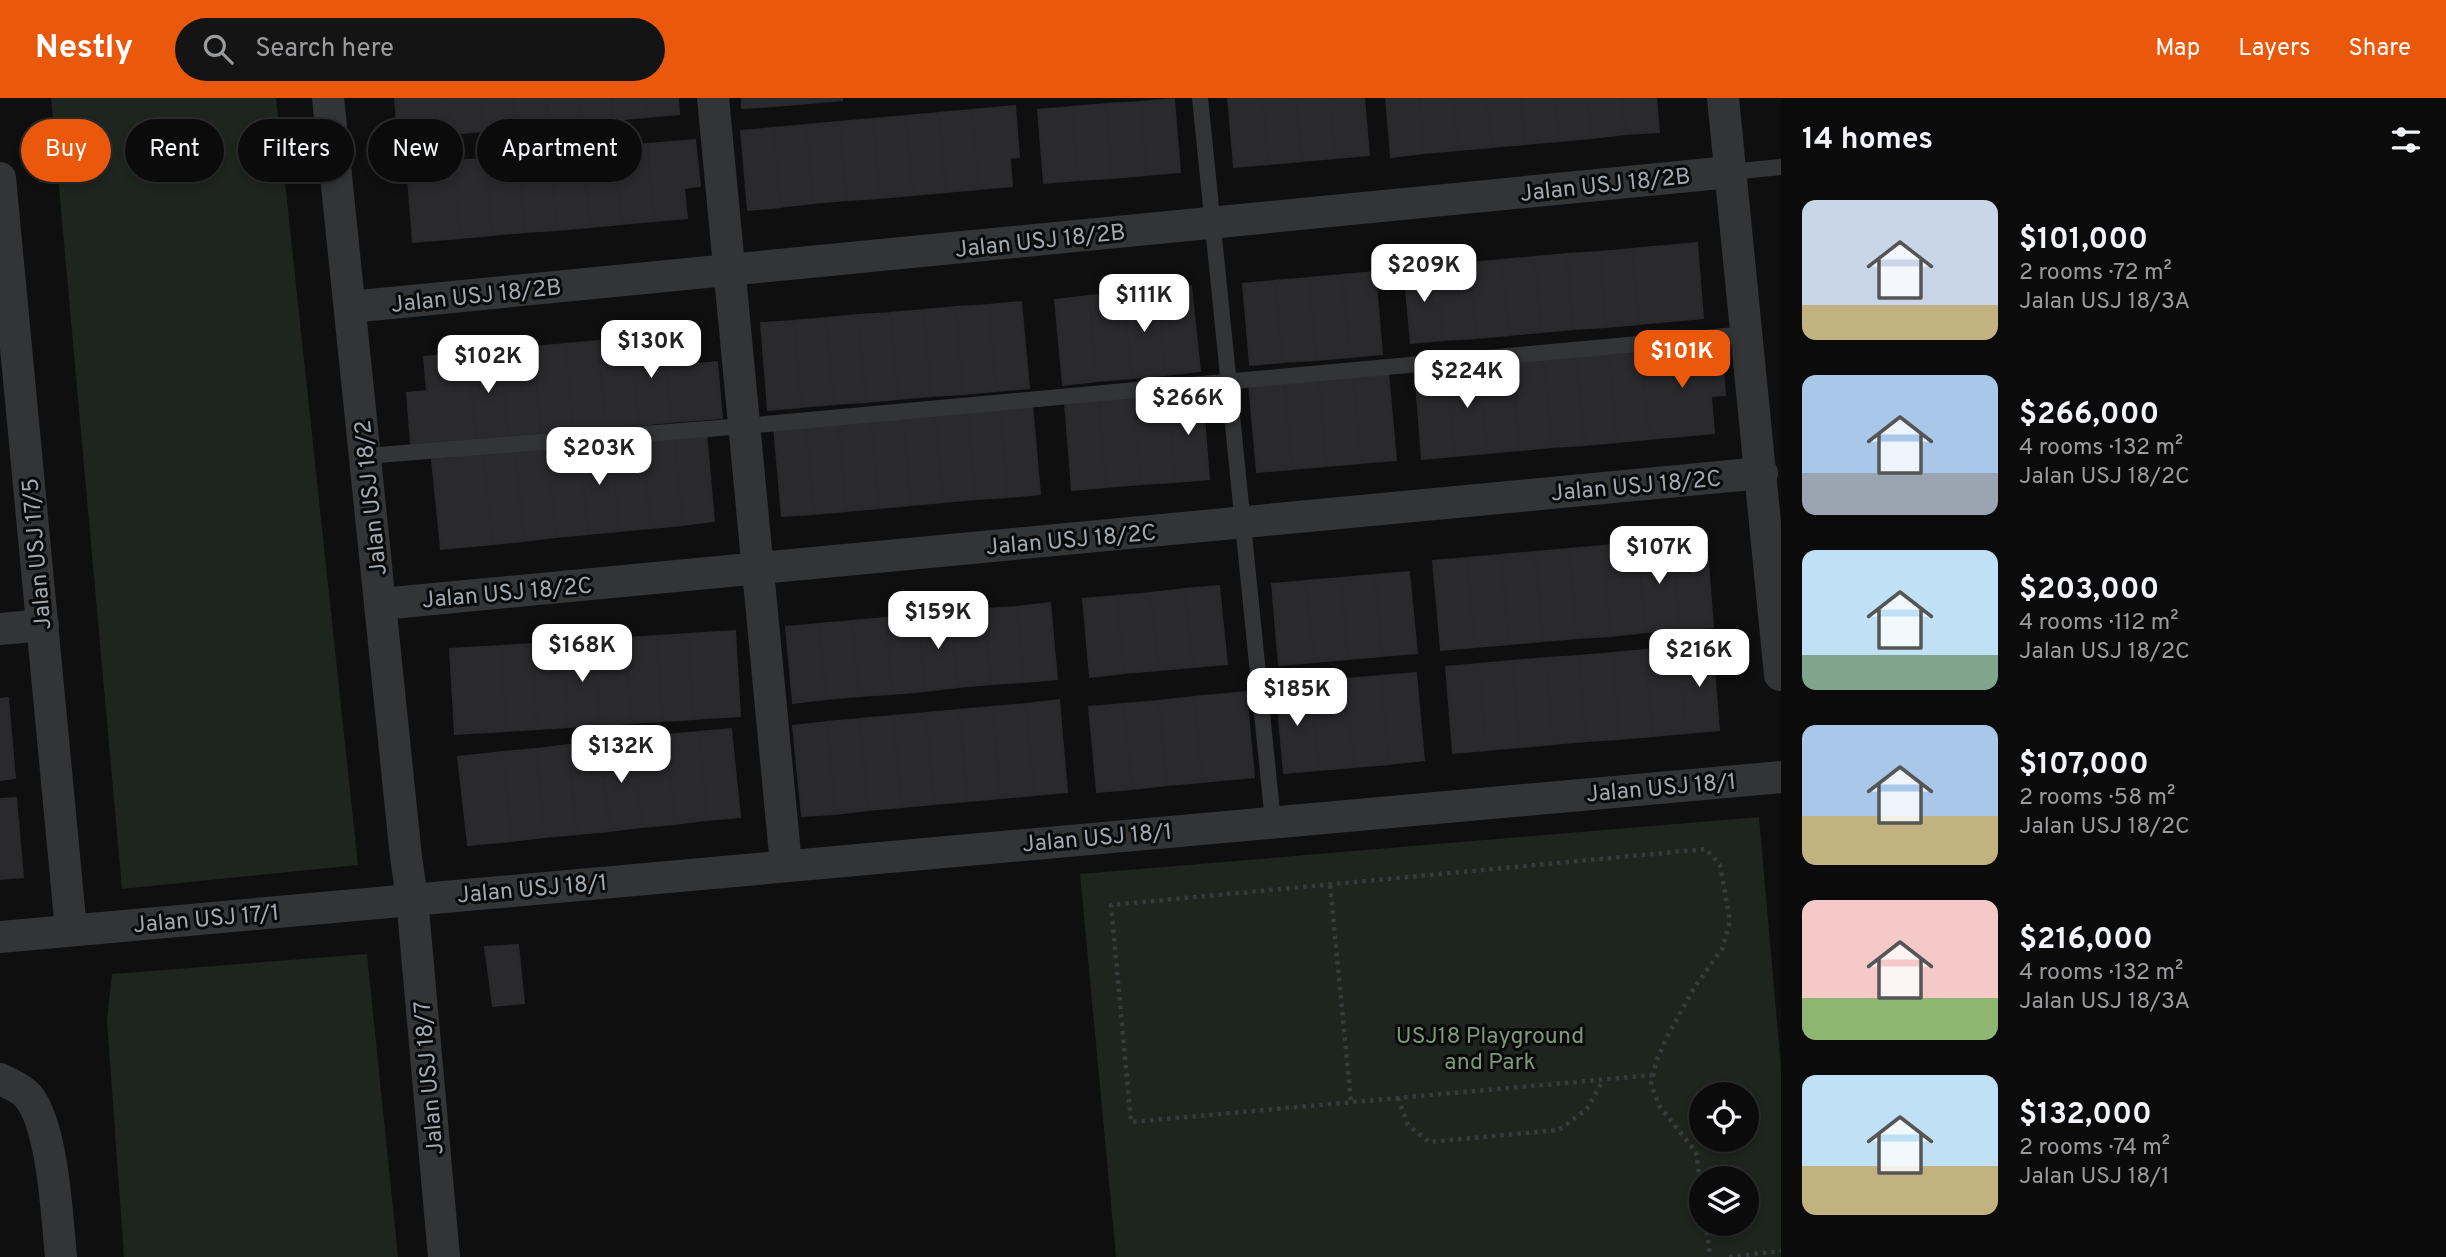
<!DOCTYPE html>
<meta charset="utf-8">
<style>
:root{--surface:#0b0b0c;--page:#141415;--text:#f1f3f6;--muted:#9a9b9d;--line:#2b2b2d;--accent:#ea580c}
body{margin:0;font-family:Overpass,sans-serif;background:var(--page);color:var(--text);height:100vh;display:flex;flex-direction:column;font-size:26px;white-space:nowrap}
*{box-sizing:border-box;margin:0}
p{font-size:23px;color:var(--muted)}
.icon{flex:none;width:38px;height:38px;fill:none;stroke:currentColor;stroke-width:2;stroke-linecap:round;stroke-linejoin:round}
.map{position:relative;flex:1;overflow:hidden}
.panel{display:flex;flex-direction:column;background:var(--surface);width:665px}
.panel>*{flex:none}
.banner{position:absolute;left:21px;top:21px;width:665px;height:63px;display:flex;gap:14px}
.buttons{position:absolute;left:1689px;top:984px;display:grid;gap:14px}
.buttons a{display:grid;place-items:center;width:70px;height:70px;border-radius:50%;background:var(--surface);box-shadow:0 4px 10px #0003,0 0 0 2px var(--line);font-size:35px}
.price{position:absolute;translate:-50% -60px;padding:0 16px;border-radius:14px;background:#fff;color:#222;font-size:23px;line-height:46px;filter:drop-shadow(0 2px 4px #0008)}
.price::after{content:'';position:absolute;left:50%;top:42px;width:21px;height:16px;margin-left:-10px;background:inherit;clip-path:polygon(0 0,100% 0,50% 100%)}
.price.selected{background:var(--accent);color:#fff}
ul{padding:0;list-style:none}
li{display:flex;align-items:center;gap:21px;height:175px;padding:0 21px}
li span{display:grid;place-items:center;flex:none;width:196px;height:140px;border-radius:14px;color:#555}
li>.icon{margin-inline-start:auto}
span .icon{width:84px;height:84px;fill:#fffc;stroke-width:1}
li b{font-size:30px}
h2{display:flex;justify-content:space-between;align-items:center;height:84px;padding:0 21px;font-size:30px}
.chip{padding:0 24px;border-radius:32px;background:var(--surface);box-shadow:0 4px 10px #0003,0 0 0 2px var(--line);font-size:24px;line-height:63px}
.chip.selected{background:var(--accent);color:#fff}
header{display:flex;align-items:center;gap:42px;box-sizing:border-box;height:98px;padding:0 35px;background:var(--accent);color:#fff}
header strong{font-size:33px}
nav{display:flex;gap:38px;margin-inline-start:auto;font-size:24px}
.search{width:490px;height:63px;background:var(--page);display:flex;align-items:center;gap:18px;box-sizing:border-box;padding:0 24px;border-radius:38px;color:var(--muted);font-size:26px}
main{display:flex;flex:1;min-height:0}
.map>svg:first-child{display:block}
.green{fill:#1e241e;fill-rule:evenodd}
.building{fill:#2a2a2c;stroke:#29292c;stroke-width:2}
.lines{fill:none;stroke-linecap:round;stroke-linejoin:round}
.path{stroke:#383b3d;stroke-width:4.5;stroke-dasharray:3.5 5;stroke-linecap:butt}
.service{stroke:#323436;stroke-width:16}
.minor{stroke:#323436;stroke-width:32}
.labels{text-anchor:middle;stroke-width:6;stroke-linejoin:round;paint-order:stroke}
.street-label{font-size:23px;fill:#a1a8b0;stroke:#0a0a0b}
.park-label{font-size:23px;fill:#7d997a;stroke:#0a0a0b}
</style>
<header>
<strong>Nestly</strong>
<div class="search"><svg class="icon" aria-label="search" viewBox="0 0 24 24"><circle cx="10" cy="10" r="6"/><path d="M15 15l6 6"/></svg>Search here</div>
<nav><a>Map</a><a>Layers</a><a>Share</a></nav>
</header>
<main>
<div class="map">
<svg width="1781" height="1159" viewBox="0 0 1781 1159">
<rect width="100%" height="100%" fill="#0f0f10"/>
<path class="green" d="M 51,0 L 276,0 L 358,767 L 122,791 Z
M 1759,719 L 1781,970 L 1781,1159 L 1116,1159 L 1080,776 ZM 1701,996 L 1746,996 L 1746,1041 L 1701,1041 ZM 1701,1080 L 1746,1080 L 1746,1125 L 1701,1125 Z
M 367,856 L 398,1159 L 124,1159 L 107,922 L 112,876 Z"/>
<path class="building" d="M 395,0 L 447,0 L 450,36 L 398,41 Z
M 447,0 L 480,0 L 483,33 L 450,36 Z
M 480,0 L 513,0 L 516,30 L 483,33 Z
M 513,0 L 546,0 L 548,27 L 516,30 Z
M 546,0 L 579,0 L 581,25 L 548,27 Z
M 579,0 L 612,0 L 613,22 L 581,25 Z
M 612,0 L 645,0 L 646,19 L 613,22 Z
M 645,0 L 678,0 L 679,16 L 646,19 Z
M 742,0 L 775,0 L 775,8 L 742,10 Z
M 775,0 L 808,0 L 809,5 L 775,8 Z
M 808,0 L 842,0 L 842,2 L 809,5 Z
M 1228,0 L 1263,0 L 1268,66 L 1234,69 Z
M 1263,0 L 1296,0 L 1302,63 L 1268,66 Z
M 1296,0 L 1330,0 L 1335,60 L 1302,63 Z
M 1330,0 L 1364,0 L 1369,57 L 1335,60 Z
M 1386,0 L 1420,0 L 1424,55 L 1391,59 Z
M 1420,0 L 1453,0 L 1458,52 L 1424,55 Z
M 1453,0 L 1487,0 L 1492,49 L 1458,52 Z
M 1487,0 L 1521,0 L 1525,46 L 1492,49 Z
M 1521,0 L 1555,0 L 1559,43 L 1525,46 Z
M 1555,0 L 1588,0 L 1592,40 L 1559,43 Z
M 1588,0 L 1622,0 L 1625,36 L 1592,40 Z
M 1622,0 L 1656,0 L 1659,34 L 1625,36 Z
M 1174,1 L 1180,74 L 1146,77 L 1141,4 Z
M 1141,4 L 1146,77 L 1112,80 L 1106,6 Z
M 1106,6 L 1112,80 L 1078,82 L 1072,9 Z
M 1015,8 L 1019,59 L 1010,60 L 1012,88 L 979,91 L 972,12 Z
M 1072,9 L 1078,82 L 1044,85 L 1038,12 Z
M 972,12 L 979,91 L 946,94 L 939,15 Z
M 939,15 L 946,94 L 913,97 L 906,18 Z
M 906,18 L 913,97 L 880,100 L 873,21 Z
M 873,21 L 880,100 L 847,102 L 839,24 Z
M 839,24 L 847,102 L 813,105 L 806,27 Z
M 806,27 L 813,105 L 780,109 L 774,30 Z
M 774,30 L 780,109 L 748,112 L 741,33 Z
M 695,42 L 700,88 L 684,90 L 687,120 L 654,123 L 648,46 Z
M 648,46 L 654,123 L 622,126 L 615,49 Z
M 615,49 L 622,126 L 590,129 L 583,52 Z
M 583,52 L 590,129 L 557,132 L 550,55 Z
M 550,55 L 557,132 L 525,134 L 518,58 Z
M 518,58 L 525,134 L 492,137 L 485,61 Z
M 485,61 L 492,137 L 460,140 L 453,63 Z
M 453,63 L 460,140 L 413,144 L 407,68 Z
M 1697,145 L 1703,220 L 1639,226 L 1632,151 Z
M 1632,151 L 1639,226 L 1606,229 L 1600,154 Z
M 1600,154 L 1606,229 L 1573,231 L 1567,156 Z
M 1567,156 L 1573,231 L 1541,234 L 1535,159 Z
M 1535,159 L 1541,234 L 1509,237 L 1502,162 Z
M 1502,162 L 1509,237 L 1476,240 L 1470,165 Z
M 1470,165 L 1476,240 L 1443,242 L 1437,167 Z
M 1437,167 L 1443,242 L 1411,245 L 1404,170 Z
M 1375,174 L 1382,256 L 1350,259 L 1342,177 Z
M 1342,177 L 1350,259 L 1316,262 L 1309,180 Z
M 1309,180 L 1316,262 L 1283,264 L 1275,183 Z
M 1275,183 L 1283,264 L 1250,267 L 1243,186 Z
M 1191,188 L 1200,273 L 1165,277 L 1158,192 Z
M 1158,192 L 1165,277 L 1132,280 L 1123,195 Z
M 1123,195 L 1132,280 L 1097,283 L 1089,198 Z
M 1089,198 L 1097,283 L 1063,287 L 1055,202 Z
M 1021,204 L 1029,290 L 996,293 L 989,207 Z
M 989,207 L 996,293 L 963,296 L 956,209 Z
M 956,209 L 963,296 L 931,298 L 924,212 Z
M 924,212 L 931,298 L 898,301 L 891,215 Z
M 891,215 L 898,301 L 866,304 L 858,217 Z
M 858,217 L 866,304 L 834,306 L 826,220 Z
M 826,220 L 834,306 L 801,309 L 794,223 Z
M 794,223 L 801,309 L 768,312 L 761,225 Z
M 696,235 L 698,266 L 717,264 L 722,320 L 671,324 L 663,238 Z
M 663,238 L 671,324 L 639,327 L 631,241 Z
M 631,241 L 639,327 L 606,330 L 598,243 Z
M 598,243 L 606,330 L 573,333 L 566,246 Z
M 566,246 L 573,333 L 541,336 L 533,249 Z
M 1721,246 L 1725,297 L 1711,298 L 1714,335 L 1649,341 L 1641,253 Z
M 533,249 L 541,336 L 508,339 L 501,252 Z
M 501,252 L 508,339 L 476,341 L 468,255 Z
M 1641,253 L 1649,341 L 1617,344 L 1609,256 Z
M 468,255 L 476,341 L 411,347 L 407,295 L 427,293 L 424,259 Z
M 1609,256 L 1617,344 L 1585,347 L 1576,258 Z
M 1576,258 L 1585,347 L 1552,349 L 1544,261 Z
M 1544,261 L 1552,349 L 1520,352 L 1512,265 Z
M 1512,265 L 1520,352 L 1487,355 L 1479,267 Z
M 1479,267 L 1487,355 L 1455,358 L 1447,270 Z
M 1447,270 L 1455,358 L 1422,361 L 1415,273 Z
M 1388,274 L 1396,362 L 1361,365 L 1353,277 Z
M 1353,277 L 1361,365 L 1326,368 L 1319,280 Z
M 1319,280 L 1326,368 L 1292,371 L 1284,283 Z
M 1284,283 L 1292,371 L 1257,374 L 1249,286 Z
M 1202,294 L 1209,381 L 1175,384 L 1168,297 Z
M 1168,297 L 1175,384 L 1141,386 L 1133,300 Z
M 1133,300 L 1141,386 L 1106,389 L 1099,303 Z
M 1099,303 L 1106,389 L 1072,392 L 1065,306 Z
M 1032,306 L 1040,396 L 1008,399 L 1000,308 Z
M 1000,308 L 1008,399 L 976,401 L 967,311 Z
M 967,311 L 976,401 L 943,404 L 935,314 Z
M 935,314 L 943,404 L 911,407 L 903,317 Z
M 903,317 L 911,407 L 879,410 L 871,320 Z
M 871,320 L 879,410 L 846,413 L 838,322 Z
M 838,322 L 846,413 L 814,416 L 806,325 Z
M 806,325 L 814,416 L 782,418 L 774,329 Z
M 706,334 L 714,423 L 683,427 L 674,337 Z
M 674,337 L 683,427 L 651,430 L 642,341 Z
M 642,341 L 651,430 L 619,433 L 611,343 Z
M 611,343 L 619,433 L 588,436 L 579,347 Z
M 579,347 L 588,436 L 556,439 L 547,350 Z
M 547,350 L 556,439 L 524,443 L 515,353 Z
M 515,353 L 524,443 L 493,446 L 483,356 Z
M 483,356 L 493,446 L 441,451 L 432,362 Z
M 1706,439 L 1713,529 L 1680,532 L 1671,442 Z
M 1671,442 L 1680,532 L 1646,534 L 1637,445 Z
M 1637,445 L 1646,534 L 1611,538 L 1603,448 Z
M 1603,448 L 1611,538 L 1577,540 L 1569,451 Z
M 1569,451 L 1577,540 L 1543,543 L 1535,454 Z
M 1535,454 L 1543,543 L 1509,546 L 1501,457 Z
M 1501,457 L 1509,546 L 1475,549 L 1467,460 Z
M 1467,460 L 1475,549 L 1441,552 L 1433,463 Z
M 1409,474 L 1417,555 L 1382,558 L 1375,477 Z
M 1375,477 L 1382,558 L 1348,561 L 1341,480 Z
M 1341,480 L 1348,561 L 1314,564 L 1306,483 Z
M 1306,483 L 1314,564 L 1279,567 L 1272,486 Z
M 1219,488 L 1227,566 L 1193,569 L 1185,491 Z
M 1185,491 L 1193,569 L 1159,572 L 1151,495 Z
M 1151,495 L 1159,572 L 1124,575 L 1117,498 Z
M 1117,498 L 1124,575 L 1090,579 L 1083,501 Z
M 1050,505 L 1057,581 L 1024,584 L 1017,509 Z
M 1017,509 L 1024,584 L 991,586 L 984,511 Z
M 984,511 L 991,586 L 958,589 L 951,514 Z
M 951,514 L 958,589 L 925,593 L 918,517 Z
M 918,517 L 925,593 L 892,596 L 885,520 Z
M 885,520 L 892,596 L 859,598 L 852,523 Z
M 852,523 L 859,598 L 826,601 L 819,526 Z
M 819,526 L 826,601 L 793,605 L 786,529 Z
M 735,533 L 740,618 L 693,621 L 688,536 Z
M 688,536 L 693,621 L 662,623 L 657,538 Z
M 657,538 L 662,623 L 631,625 L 626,540 Z
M 626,540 L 631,625 L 600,627 L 594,542 Z
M 594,542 L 600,627 L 569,629 L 563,544 Z
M 563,544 L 569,629 L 537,631 L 532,546 Z
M 532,546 L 537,631 L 506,633 L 501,548 Z
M 1712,547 L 1719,632 L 1686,635 L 1679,549 Z
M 501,548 L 506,633 L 455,636 L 450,551 Z
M 1679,549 L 1686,635 L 1653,638 L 1645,552 Z
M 1645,552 L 1653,638 L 1619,641 L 1613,555 Z
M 1613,555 L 1619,641 L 1586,643 L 1579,558 Z
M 1579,558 L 1586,643 L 1553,646 L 1546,560 Z
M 1546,560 L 1553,646 L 1520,649 L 1512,563 Z
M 1512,563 L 1520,649 L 1486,652 L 1479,566 Z
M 1479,566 L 1486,652 L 1453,655 L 1446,569 Z
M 1416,575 L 1424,662 L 1389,666 L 1381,578 Z
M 1381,578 L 1389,666 L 1354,669 L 1346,581 Z
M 1346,581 L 1354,669 L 1319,672 L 1311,585 Z
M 1311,585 L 1319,672 L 1284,675 L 1276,588 Z
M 1246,594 L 1254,679 L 1202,684 L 1194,599 Z
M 1194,599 L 1202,684 L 1167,687 L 1159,603 Z
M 8,600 L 15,680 L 0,682 L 0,601 Z
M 1059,602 L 1067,694 L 1034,697 L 1026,606 Z
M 1159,603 L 1167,687 L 1132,691 L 1124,606 Z
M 1026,606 L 1034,697 L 1001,700 L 992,609 Z
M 1124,606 L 1132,691 L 1097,694 L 1089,609 Z
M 992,609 L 1001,700 L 968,703 L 959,612 Z
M 959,612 L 968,703 L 934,706 L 926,615 Z
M 926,615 L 934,706 L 902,709 L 893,618 Z
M 893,618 L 902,709 L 868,712 L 860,621 Z
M 860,621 L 868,712 L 835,716 L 827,624 Z
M 827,624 L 835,716 L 802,718 L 793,628 Z
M 731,631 L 740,719 L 707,722 L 699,634 Z
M 699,634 L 707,722 L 675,726 L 666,637 Z
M 666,637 L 675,726 L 642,729 L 633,641 Z
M 633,641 L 642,729 L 610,733 L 600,644 Z
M 600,644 L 610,733 L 577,736 L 568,647 Z
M 568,647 L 577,736 L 545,739 L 536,651 Z
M 536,651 L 545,739 L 512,743 L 503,654 Z
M 503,654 L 512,743 L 468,747 L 458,659 Z
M 16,700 L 23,779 L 0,781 L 0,701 Z
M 518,847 L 524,905 L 493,908 L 485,849 Z"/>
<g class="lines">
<path class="path" d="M 1330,787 L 1351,1004
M 1653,977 L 1131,1024 L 1111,807 L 1706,751 L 1720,767 L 1730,823 L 1722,851 L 1694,890 L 1668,937 L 1656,964 L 1651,987 L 1660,1009 L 1696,1054 L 1701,1089
M 1398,1000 L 1408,1027 L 1429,1044 L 1559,1032 L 1587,1011 L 1603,982
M 1706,1125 L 1710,1159
M 1729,1159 L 1781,1153"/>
<path class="service" d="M 1200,0 L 1273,724
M 1730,74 L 1781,69
M 366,358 L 744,328 L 1747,236"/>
<path class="minor" d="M 328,0 L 406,759 L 412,800 L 444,1159
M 713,0 L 786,767
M 1723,0 L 1780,577
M 0,80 L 71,832
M 350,209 L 1730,74
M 381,506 L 1762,375
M 0,531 L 43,527
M 0,839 L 1781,679
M 0,981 C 9,985 22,991 28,998 C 53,1028 57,1119 61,1159"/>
</g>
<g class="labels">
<g class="street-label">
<text transform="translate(1605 86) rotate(-6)" y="8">Jalan USJ 18/2B</text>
<text transform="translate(1040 142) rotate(-6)" y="8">Jalan USJ 18/2B</text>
<text transform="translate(476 197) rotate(-6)" y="8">Jalan USJ 18/2B</text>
<text transform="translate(1636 387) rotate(-5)" y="8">Jalan USJ 18/2C</text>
<text transform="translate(370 400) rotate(-96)" y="8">Jalan USJ 18/2</text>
<text transform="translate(1071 441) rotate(-5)" y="8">Jalan USJ 18/2C</text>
<text transform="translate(36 456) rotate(-95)" y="8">Jalan USJ 17/5</text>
<text transform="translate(507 494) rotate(-5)" y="8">Jalan USJ 18/2C</text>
<text transform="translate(1661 689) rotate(-5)" y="8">Jalan USJ 18/1</text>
<text transform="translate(1097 739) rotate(-5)" y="8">Jalan USJ 18/1</text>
<text transform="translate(532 790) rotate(-5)" y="8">Jalan USJ 18/1</text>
<text transform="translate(206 820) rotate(-5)" y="8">Jalan USJ 17/1</text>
<text transform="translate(428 980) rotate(-95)" y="8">Jalan USJ 18/7</text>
</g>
<g class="park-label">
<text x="1490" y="945">USJ18 Playground<tspan x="1490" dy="26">and Park</tspan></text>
</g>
</g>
</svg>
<div class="buttons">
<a><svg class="icon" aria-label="locate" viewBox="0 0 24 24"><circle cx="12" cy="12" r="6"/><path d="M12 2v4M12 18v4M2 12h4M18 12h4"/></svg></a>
<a><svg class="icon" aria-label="layers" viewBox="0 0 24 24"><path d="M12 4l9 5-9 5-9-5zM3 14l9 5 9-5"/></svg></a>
</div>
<b class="price" style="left:1424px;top:206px">$209K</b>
<b class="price" style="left:1144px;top:236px">$111K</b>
<b class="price" style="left:651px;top:282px">$130K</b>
<b class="price selected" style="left:1682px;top:292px">$101K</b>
<b class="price" style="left:488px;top:297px">$102K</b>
<b class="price" style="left:1467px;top:312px">$224K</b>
<b class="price" style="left:1188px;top:339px">$266K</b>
<b class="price" style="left:599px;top:389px">$203K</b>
<b class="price" style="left:1659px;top:488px">$107K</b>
<b class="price" style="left:938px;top:553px">$159K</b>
<b class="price" style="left:582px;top:586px">$168K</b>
<b class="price" style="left:1699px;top:591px">$216K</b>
<b class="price" style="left:1297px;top:630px">$185K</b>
<b class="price" style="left:621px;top:687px">$132K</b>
<div class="banner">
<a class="chip selected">Buy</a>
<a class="chip">Rent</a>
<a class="chip">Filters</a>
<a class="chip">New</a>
<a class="chip">Apartment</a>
</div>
</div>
<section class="panel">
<h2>14 homes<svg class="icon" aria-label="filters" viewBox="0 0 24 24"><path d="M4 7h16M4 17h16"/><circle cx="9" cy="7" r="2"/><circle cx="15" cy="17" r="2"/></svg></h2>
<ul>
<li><span style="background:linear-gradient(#c9d6e8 75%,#c2b280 0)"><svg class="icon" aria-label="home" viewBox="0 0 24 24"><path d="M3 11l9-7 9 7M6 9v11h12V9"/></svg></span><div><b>$101,000</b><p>2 rooms · 72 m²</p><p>Jalan USJ 18/3A</p></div></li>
<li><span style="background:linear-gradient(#a9c7e8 70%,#9aa5b1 0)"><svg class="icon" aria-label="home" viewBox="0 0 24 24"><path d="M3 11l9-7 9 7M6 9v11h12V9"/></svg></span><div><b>$266,000</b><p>4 rooms · 132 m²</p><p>Jalan USJ 18/2C</p></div></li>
<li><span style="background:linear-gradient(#bfe0f5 75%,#7fa58c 0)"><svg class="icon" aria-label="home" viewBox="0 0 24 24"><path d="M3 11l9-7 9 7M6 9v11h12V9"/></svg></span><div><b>$203,000</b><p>4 rooms · 112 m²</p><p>Jalan USJ 18/2C</p></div></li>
<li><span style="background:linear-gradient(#a9c7e8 65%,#c2b280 0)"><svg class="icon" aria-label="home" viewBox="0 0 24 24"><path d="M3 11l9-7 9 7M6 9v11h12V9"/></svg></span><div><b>$107,000</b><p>2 rooms · 58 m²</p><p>Jalan USJ 18/2C</p></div></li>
<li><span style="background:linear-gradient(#f6c9c9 70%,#8fb573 0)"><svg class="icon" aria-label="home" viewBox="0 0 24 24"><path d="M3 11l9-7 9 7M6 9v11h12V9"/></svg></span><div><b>$216,000</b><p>4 rooms · 132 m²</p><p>Jalan USJ 18/3A</p></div></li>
<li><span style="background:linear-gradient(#bfe0f5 65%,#c2b280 0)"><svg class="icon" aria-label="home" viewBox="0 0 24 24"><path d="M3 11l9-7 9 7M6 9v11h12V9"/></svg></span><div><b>$132,000</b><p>2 rooms · 74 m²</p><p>Jalan USJ 18/1</p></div></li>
</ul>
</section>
</main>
